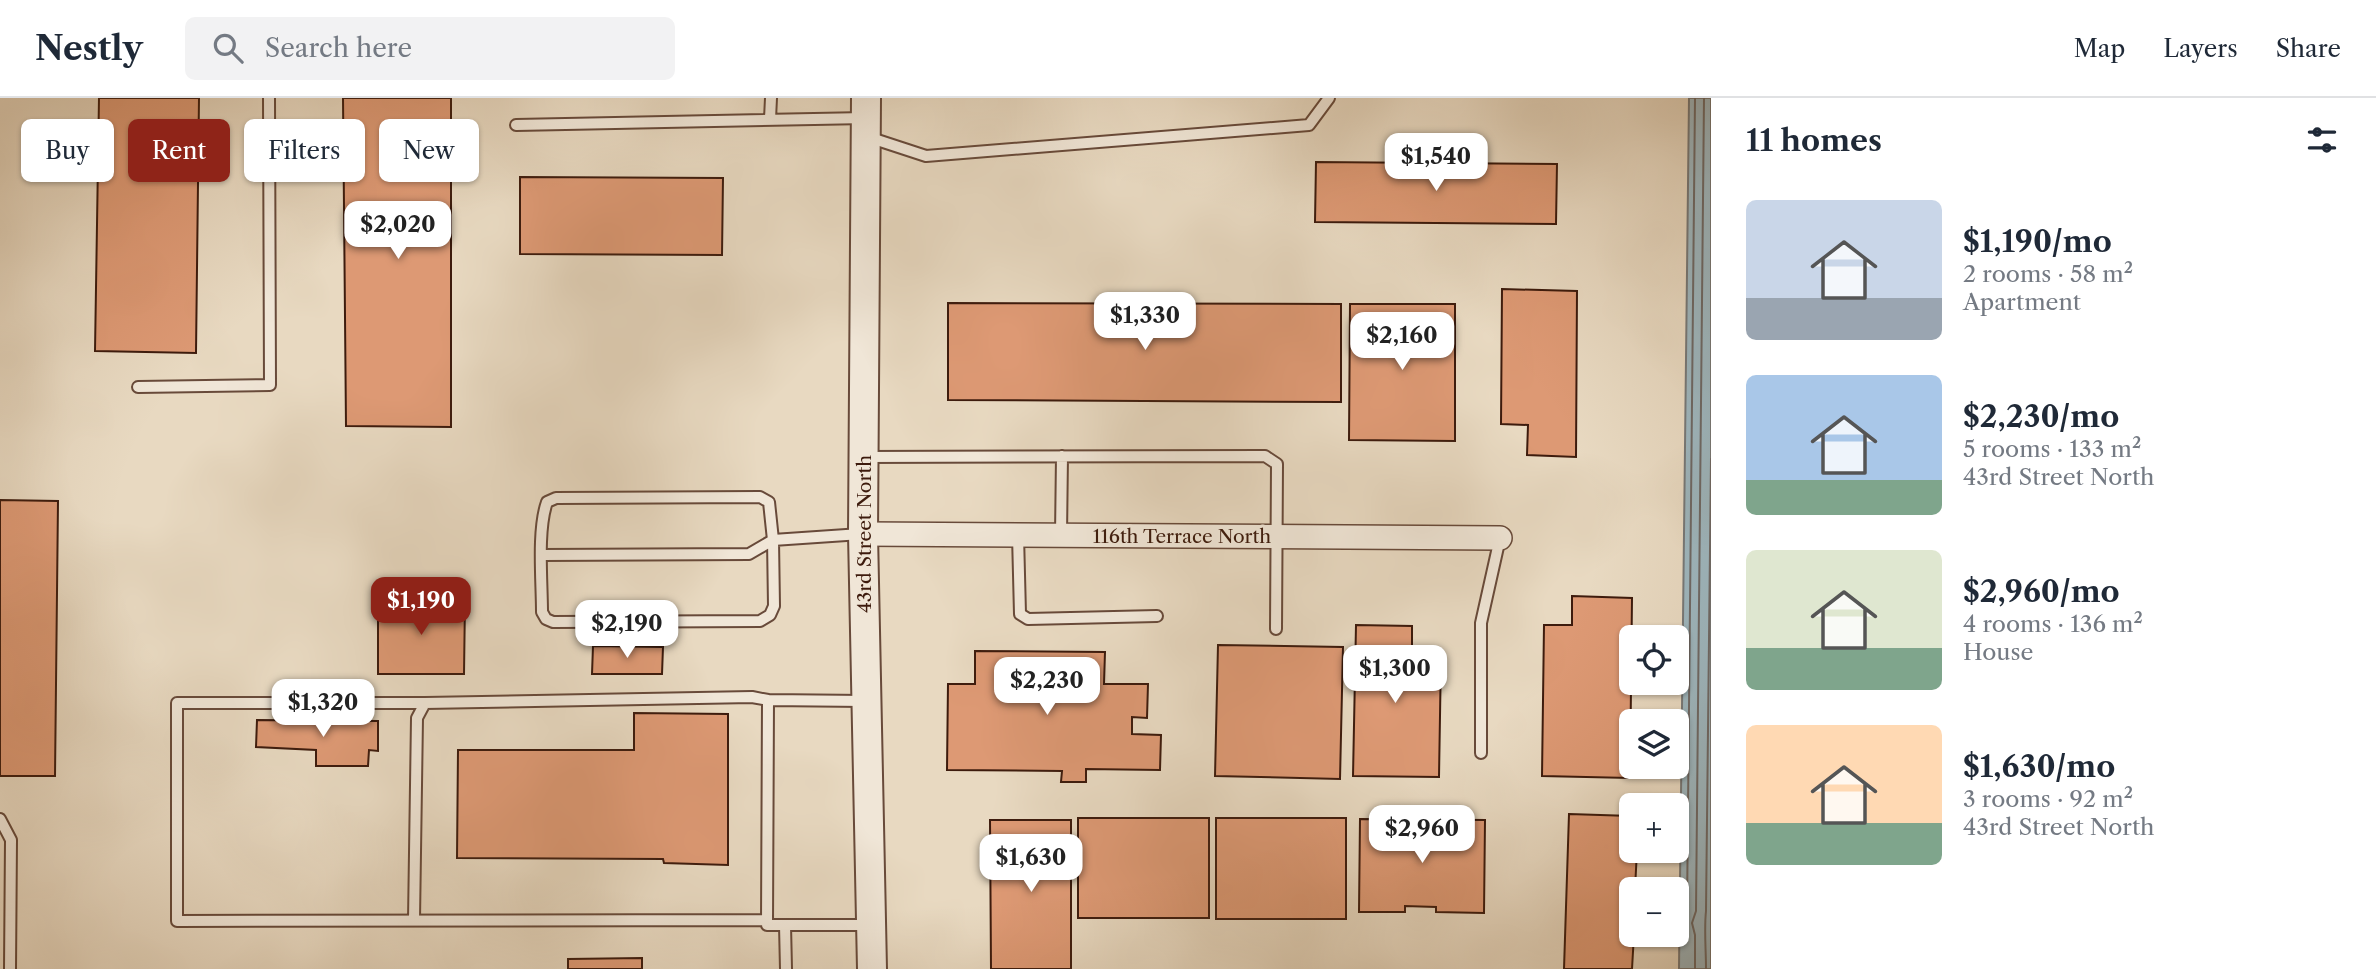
<!DOCTYPE html>
<meta charset="utf-8">
<style>
:root{--surface:#fff;--page:#f2f2f3;--text:#1f2937;--muted:#747a83;--line:#e0e1e3;--accent:#8f2418}
body{margin:0;font-family:"Libre Caslon Text",serif;background:var(--page);color:var(--text);height:100vh;display:flex;flex-direction:column;font-size:26px;white-space:nowrap}
*{box-sizing:border-box;margin:0}
p{font-size:23px;color:var(--muted)}
.icon{flex:none;width:38px;height:38px;fill:none;stroke:currentColor;stroke-width:2;stroke-linecap:round;stroke-linejoin:round}
.map{position:relative;flex:1;overflow:hidden}
.drawer{display:flex;flex-direction:column;background:var(--surface);width:665px}
.drawer>*{flex:none}
.hud{position:absolute;left:21px;top:21px;width:665px;height:63px;display:flex;gap:14px}
.buttons{position:absolute;left:1619px;top:527px;display:grid;gap:14px}
.buttons a{display:grid;place-items:center;width:70px;height:70px;border-radius:10px;background:var(--surface);box-shadow:0 2px 5px #0004;font-size:35px}
.price{position:absolute;translate:-50% -60px;padding:0 16px;border-radius:14px;background:#fff;color:#222;font-size:23px;line-height:46px;filter:drop-shadow(0 2px 4px #0008)}
.price::after{content:'';position:absolute;left:50%;top:42px;width:21px;height:16px;margin-left:-10px;background:inherit;clip-path:polygon(0 0,100% 0,50% 100%)}
.price.current{background:var(--accent);color:#fff}
ul{padding:0;list-style:none}
li{display:flex;align-items:center;gap:21px;height:175px;padding:0 35px}
li span{display:grid;place-items:center;flex:none;width:196px;height:140px;border-radius:10px;color:#555}
li>.icon{margin-inline-start:auto}
span .icon{width:84px;height:84px;fill:#fffc;stroke-width:1}
li b{font-size:30px}
h2{display:flex;justify-content:space-between;align-items:center;height:84px;padding:0 35px;font-size:30px}
.tag{padding:0 24px;border-radius:10px;background:var(--surface);box-shadow:0 2px 5px #0004;font-size:24px;line-height:63px}
.tag.current{background:var(--accent);color:#fff}
header{display:flex;align-items:center;gap:42px;box-sizing:border-box;height:98px;padding:0 35px;background:var(--surface);border-bottom:2px solid var(--line)}
header strong{font-size:33px}
nav{display:flex;gap:38px;margin-inline-start:auto;font-size:24px}
.search{width:490px;height:63px;background:var(--page);display:flex;align-items:center;gap:18px;box-sizing:border-box;padding:0 24px;border-radius:10px;color:var(--muted);font-size:26px}
main{display:flex;flex:1;min-height:0}
.map>svg:first-child{display:block}
.water{fill:#9eb7bf;stroke:#777978;stroke-width:2}
.lines{fill:none;stroke-linecap:round;stroke-linejoin:round}
.shore{stroke:#6e6966;stroke-width:2}
.building{fill:#dd9974;stroke:#3d1b0d;stroke-width:2}
.service-casing{stroke:#684a3a;stroke-width:14}
.minor-casing{stroke:#684a3a;stroke-width:26}
.tertiary-casing{stroke:#684a3a;stroke-width:32}
.service{stroke:#f0e6d7;stroke-width:10}
.minor{stroke:#f0e6d7;stroke-width:23}
.tertiary{stroke:#f0e6d7;stroke-width:28}
.labels{text-anchor:middle;stroke-width:6;stroke-linejoin:round;paint-order:stroke}
.street-label{font-size:19px;fill:#3d1b0d;stroke:#f0e6d7}
</style>
<header>
<strong>Nestly</strong>
<div class="search"><svg class="icon" aria-label="search" viewBox="0 0 24 24"><circle cx="10" cy="10" r="6"/><path d="M15 15l6 6"/></svg>Search here</div>
<nav><a>Map</a><a>Layers</a><a>Share</a></nav>
</header>
<main>
<div class="map">
<svg width="1711" height="871" viewBox="0 0 1711 871">
<rect width="100%" height="100%" fill="#e8d9c1"/>
<filter id="stains"><feTurbulence type="fractalNoise" baseFrequency=".00286" numOctaves="4"/><feColorMatrix values="0 0 0 0 .2 0 0 0 0 .09 0 0 0 0 .02 0 0 0 .5 -.17"/></filter>
<radialGradient id="worn" r=".72"><stop offset=".6" stop-color="#630" stop-opacity="0"/><stop offset="1" stop-color="#630" stop-opacity=".3"/></radialGradient>
<path class="water" d="M 1689,0 L 1711,0 L 1711,871 L 1679,871 Z"/>
<g class="lines">
<path class="shore" d="M 1676,821 L 1684,819 L 1687,813 L 1695,0
M 1695,871 L 1695,837 L 1692,825 L 1696,813 L 1704,0
M 1706,871 C 1706,851 1704,832 1706,813 L 1711,361"/>
</g>
<path class="building" d="M 99,0 L 199,0 L 196,255 L 95,253 Z
M 343,0 L 451,0 L 451,329 L 346,328 Z
M 1316,64 L 1557,66 L 1556,126 L 1315,124 Z
M 520,79 L 723,80 L 722,157 L 520,156 Z
M 1502,191 L 1577,193 L 1576,359 L 1527,357 L 1528,327 L 1501,326 Z
M 948,205 L 1341,206 L 1341,304 L 948,302 Z
M 1350,206 L 1455,206 L 1455,343 L 1349,342 Z
M 0,402 L 58,403 L 55,678 L 0,678 Z
M 1572,498 L 1632,500 L 1630,680 L 1542,678 L 1544,527 L 1572,527 Z
M 378,502 L 465,502 L 464,576 L 378,576 Z
M 1356,527 L 1412,528 L 1412,556 L 1441,557 L 1439,679 L 1353,678 Z
M 1218,547 L 1343,549 L 1340,681 L 1215,678 Z
M 593,548 L 663,549 L 662,576 L 592,576 Z
M 975,553 L 1105,554 L 1104,586 L 1148,586 L 1147,620 L 1132,619 L 1132,636 L 1161,637 L 1160,672 L 1086,671 L 1086,684 L 1061,684 L 1062,673 L 947,672 L 948,586 L 975,586 Z
M 634,615 L 728,616 L 728,767 L 664,765 L 663,761 L 457,760 L 458,652 L 634,652 Z
M 257,622 L 378,623 L 378,653 L 369,652 L 368,668 L 316,668 L 316,652 L 256,649 Z
M 1569,716 L 1631,718 L 1631,752 L 1637,752 L 1635,791 L 1631,791 L 1631,836 L 1634,836 L 1632,871 L 1564,871 Z
M 1078,720 L 1209,720 L 1209,820 L 1078,820 Z
M 1216,720 L 1346,720 L 1346,821 L 1216,821 Z
M 1360,721 L 1485,722 L 1484,815 L 1436,814 L 1436,809 L 1405,808 L 1405,814 L 1359,814 Z
M 990,722 L 1071,722 L 1071,871 L 991,871 Z
M 642,860 L 642,871 L 568,871 L 568,861 Z"/>
<g class="lines">
<g class="service-casing">
<path id="service" d="M 770,21 L 771,0
M 516,27 L 866,20
M 868,39 L 926,58 L 1309,27 L 1329,0
M 138,289 L 270,287 L 269,0
M 864,359 L 1265,358 L 1277,366 L 1276,531
M 1018,437 L 1020,516 L 1028,521 L 1157,518
M 1061,437 L 1062,358
M 542,457 L 749,456 L 773,442 L 769,404 L 760,399 L 556,400 L 547,404 C 537,432 542,483 542,514 L 546,521 L 553,524 L 760,523 L 770,517 L 774,508 L 773,442 L 861,436
M 425,605 L 177,605 L 177,823 L 767,822
M 1481,655 L 1481,525 L 1500,440
M 0,721 L 11,742 L 10,871
M 414,822 L 417,620 L 425,605 L 752,599 L 768,602
M 785,827 L 767,827 L 768,602 L 865,603
M 786,871 L 785,827 L 868,827"/>
</g>
<g class="minor-casing">
<path id="minor" d="M 863,436 L 1500,440"/>
</g>
<g class="tertiary-casing">
<path id="tertiary" d="M 866,0 L 863,436 L 872,871"/>
</g>
<use href="#service" class="service"/>
<use href="#minor" class="minor"/>
<use href="#tertiary" class="tertiary"/>
</g>
<g class="labels">
<g class="street-label">
<text transform="translate(864 436) rotate(-90)" y="7">43rd Street North</text>
<text x="1182" y="445">116th Terrace North</text>
</g>
</g>
<rect width="100%" height="100%" filter="url(#stains)"/>
<rect width="100%" height="100%" fill="url(#worn)"/>
</svg>
<div class="buttons">
<a><svg class="icon" aria-label="locate" viewBox="0 0 24 24"><circle cx="12" cy="12" r="6"/><path d="M12 2v4M12 18v4M2 12h4M18 12h4"/></svg></a>
<a><svg class="icon" aria-label="layers" viewBox="0 0 24 24"><path d="M12 4l9 5-9 5-9-5zM3 14l9 5 9-5"/></svg></a>
<a>+</a>
<a>−</a>
</div>
<b class="price" style="left:1436px;top:95px">$1,540</b>
<b class="price" style="left:398px;top:163px">$2,020</b>
<b class="price" style="left:1145px;top:254px">$1,330</b>
<b class="price" style="left:1402px;top:274px">$2,160</b>
<b class="price current" style="left:421px;top:539px">$1,190</b>
<b class="price" style="left:627px;top:562px">$2,190</b>
<b class="price" style="left:1395px;top:607px">$1,300</b>
<b class="price" style="left:1047px;top:619px">$2,230</b>
<b class="price" style="left:323px;top:641px">$1,320</b>
<b class="price" style="left:1422px;top:767px">$2,960</b>
<b class="price" style="left:1031px;top:796px">$1,630</b>
<div class="hud">
<a class="tag">Buy</a>
<a class="tag current">Rent</a>
<a class="tag">Filters</a>
<a class="tag">New</a>
</div>
</div>
<section class="drawer">
<h2>11 homes<svg class="icon" aria-label="filters" viewBox="0 0 24 24"><path d="M4 7h16M4 17h16"/><circle cx="9" cy="7" r="2"/><circle cx="15" cy="17" r="2"/></svg></h2>
<ul>
<li><span style="background:linear-gradient(#c9d6e8 70%,#9aa5b1 0)"><svg class="icon" aria-label="home" viewBox="0 0 24 24"><path d="M3 11l9-7 9 7M6 9v11h12V9"/></svg></span><div><b>$1,190/mo</b><p>2 rooms · 58 m²</p><p>Apartment</p></div></li>
<li><span style="background:linear-gradient(#a9c7e8 75%,#7fa58c 0)"><svg class="icon" aria-label="home" viewBox="0 0 24 24"><path d="M3 11l9-7 9 7M6 9v11h12V9"/></svg></span><div><b>$2,230/mo</b><p>5 rooms · 133 m²</p><p>43rd Street North</p></div></li>
<li><span style="background:linear-gradient(#dfe7d0 70%,#7fa58c 0)"><svg class="icon" aria-label="home" viewBox="0 0 24 24"><path d="M3 11l9-7 9 7M6 9v11h12V9"/></svg></span><div><b>$2,960/mo</b><p>4 rooms · 136 m²</p><p>House</p></div></li>
<li><span style="background:linear-gradient(#ffd9b3 70%,#7fa58c 0)"><svg class="icon" aria-label="home" viewBox="0 0 24 24"><path d="M3 11l9-7 9 7M6 9v11h12V9"/></svg></span><div><b>$1,630/mo</b><p>3 rooms · 92 m²</p><p>43rd Street North</p></div></li>
</ul>
</section>
</main>
